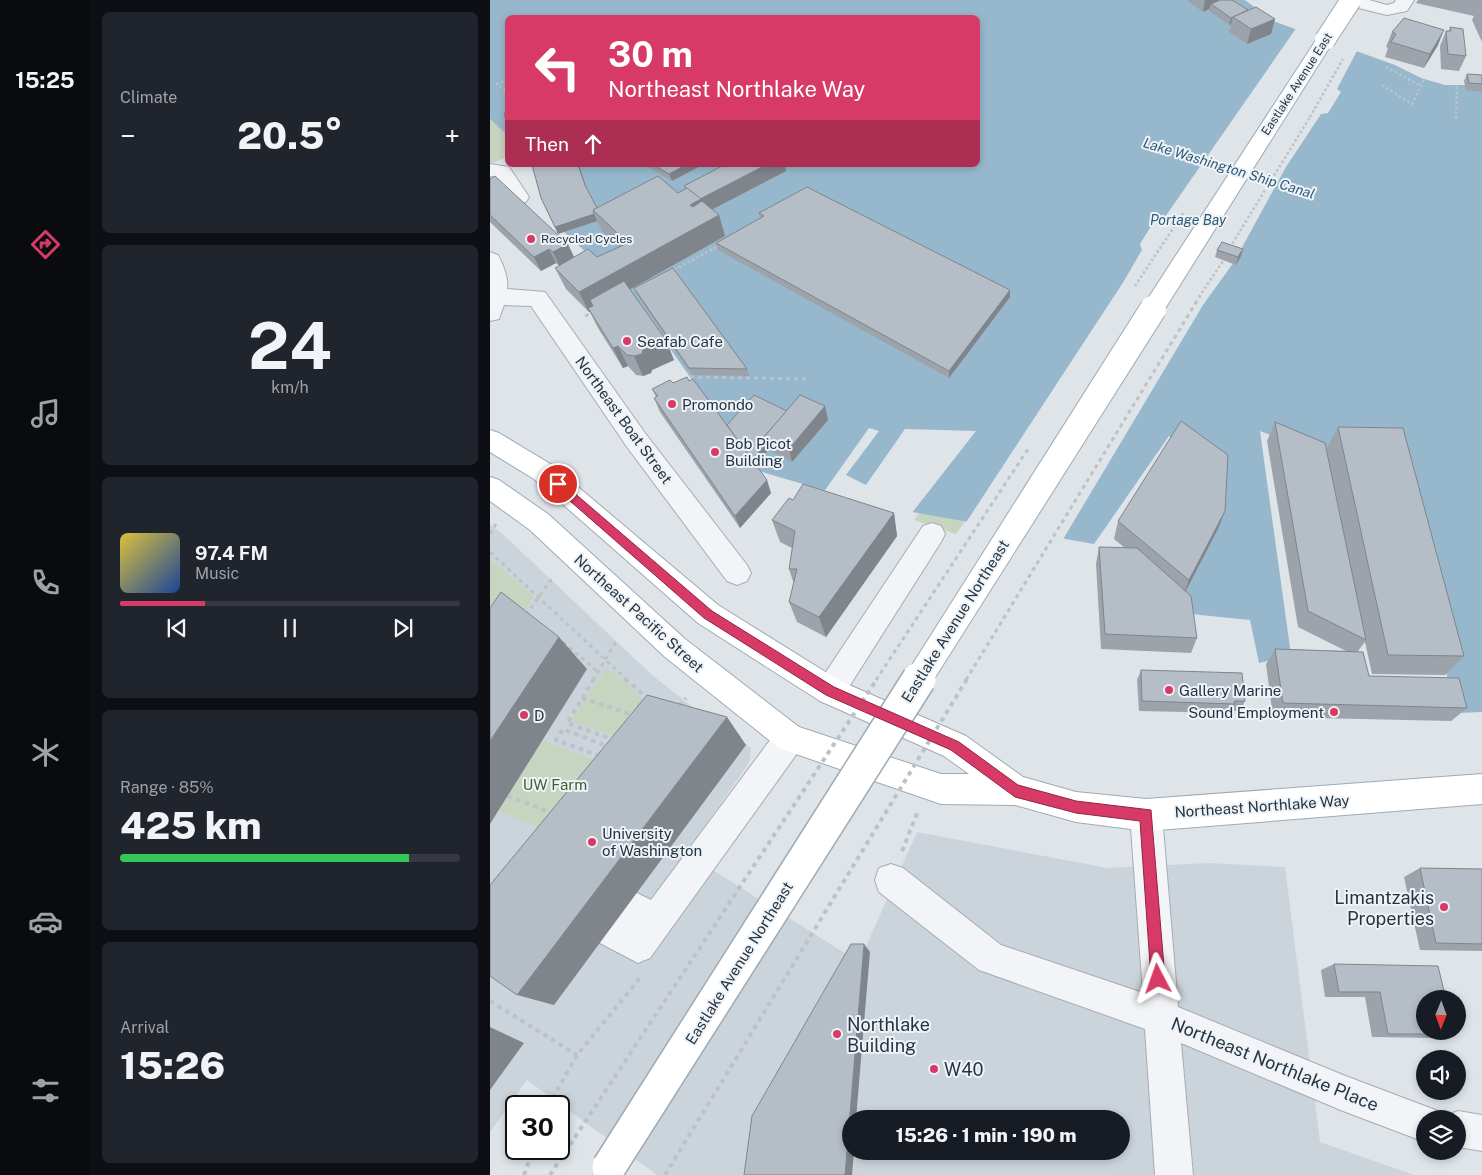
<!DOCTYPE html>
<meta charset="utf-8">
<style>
:root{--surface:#171b24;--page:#20242c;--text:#f1f3f6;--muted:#9ea1a6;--line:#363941;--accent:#d73a67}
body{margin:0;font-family:"Public Sans",sans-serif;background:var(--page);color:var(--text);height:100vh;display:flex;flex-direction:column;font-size:19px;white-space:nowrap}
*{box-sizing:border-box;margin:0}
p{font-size:16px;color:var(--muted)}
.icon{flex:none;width:28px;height:28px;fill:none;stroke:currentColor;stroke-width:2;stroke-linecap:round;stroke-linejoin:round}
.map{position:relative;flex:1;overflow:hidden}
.sheet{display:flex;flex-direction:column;gap:12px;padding:12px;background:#0d0f14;width:400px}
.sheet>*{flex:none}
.guide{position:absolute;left:15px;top:15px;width:475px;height:152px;border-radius:8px;box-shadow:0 2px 8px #0003;background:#d73a67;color:#fff;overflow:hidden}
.needle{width:32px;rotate:181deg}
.buttons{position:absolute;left:926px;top:990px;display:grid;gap:10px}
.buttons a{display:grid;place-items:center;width:50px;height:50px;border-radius:50%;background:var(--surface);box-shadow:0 2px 8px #0003;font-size:25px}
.speed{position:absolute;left:15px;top:1095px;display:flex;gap:10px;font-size:25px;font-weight:700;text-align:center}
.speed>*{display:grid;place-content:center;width:65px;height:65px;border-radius:50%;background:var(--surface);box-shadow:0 2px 8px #0003;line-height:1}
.speed .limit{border:2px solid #111;border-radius:8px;background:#fff;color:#111}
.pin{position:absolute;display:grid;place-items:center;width:42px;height:42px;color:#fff;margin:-21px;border:2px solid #fff;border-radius:50%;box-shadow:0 1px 5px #0007}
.me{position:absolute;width:55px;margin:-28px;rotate:356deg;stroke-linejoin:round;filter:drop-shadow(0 0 4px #0008)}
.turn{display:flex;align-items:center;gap:18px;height:105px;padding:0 20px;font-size:22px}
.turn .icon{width:65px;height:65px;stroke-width:2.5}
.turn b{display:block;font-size:35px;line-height:42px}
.then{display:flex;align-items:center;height:48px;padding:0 20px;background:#0003;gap:10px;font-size:19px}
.big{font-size:38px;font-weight:800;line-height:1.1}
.sheet .card{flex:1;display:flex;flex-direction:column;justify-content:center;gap:8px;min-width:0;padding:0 18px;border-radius:8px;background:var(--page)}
.sheet .dial{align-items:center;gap:0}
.dial b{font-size:65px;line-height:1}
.song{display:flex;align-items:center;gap:15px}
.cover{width:60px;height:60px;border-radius:8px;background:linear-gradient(135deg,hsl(50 70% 55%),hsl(220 70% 35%))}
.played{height:5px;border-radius:2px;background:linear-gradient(90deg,var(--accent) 25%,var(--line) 25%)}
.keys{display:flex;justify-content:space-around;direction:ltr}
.heat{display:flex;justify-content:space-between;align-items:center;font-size:28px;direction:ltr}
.charge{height:8px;border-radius:4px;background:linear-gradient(90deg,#34c759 85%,var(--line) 0)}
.trip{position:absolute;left:352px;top:1110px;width:288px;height:50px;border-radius:25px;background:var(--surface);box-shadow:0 2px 8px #0003;font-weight:800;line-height:50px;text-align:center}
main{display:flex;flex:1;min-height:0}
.tab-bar{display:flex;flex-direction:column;width:90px;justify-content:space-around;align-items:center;background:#090b0e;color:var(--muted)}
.tab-bar .icon{width:35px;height:35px}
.tab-bar .active{color:var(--accent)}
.tab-bar b{font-size:22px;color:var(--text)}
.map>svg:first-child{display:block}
</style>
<main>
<nav class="tab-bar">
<b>15:25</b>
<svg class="icon active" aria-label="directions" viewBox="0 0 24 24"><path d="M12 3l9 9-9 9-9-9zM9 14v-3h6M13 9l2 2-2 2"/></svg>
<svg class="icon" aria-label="music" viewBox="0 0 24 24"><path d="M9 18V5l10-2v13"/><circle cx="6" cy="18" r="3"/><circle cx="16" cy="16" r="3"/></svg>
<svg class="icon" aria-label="phone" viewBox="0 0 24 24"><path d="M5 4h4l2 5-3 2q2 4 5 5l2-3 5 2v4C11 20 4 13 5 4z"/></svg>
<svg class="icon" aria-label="climate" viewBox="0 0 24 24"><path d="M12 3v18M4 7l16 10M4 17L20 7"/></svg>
<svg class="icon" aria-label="car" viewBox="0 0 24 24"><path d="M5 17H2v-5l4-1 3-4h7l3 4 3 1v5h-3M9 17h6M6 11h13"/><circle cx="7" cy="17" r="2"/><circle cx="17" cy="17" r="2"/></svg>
<svg class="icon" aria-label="filters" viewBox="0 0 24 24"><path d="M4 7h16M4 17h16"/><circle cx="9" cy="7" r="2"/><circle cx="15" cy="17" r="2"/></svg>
</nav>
<section class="sheet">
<div class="card"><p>Climate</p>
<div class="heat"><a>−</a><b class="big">20.5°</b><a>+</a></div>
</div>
<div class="card dial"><b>24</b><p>km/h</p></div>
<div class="card">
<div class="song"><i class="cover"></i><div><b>97.4 FM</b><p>Music</p></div></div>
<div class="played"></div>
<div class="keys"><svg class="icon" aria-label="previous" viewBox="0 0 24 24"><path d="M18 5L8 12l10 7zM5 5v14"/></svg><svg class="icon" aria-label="pause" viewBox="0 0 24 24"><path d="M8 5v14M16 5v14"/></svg><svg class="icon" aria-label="next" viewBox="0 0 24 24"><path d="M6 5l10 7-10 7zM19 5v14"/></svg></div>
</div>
<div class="card"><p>Range · 85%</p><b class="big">425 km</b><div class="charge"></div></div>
<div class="card"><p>Arrival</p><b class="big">15:26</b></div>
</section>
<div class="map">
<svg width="992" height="1175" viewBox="0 0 992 1175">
<rect width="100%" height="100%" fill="#dfe4e9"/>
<path fill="#ccd4db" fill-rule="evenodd" d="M0,524L18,539L162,675L210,713L261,748L259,763L196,853L369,962L427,832L618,868L719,863L795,867L830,1142L924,1175H167L37,1080L0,1132ZM361,1119H631V1151H361Z"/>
<g fill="#c7d4bf">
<polygon points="0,119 18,135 17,157 0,164"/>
<polygon points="429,513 475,521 466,534 424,520"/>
<polygon points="0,559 44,597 0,658"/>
<polygon points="117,667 171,715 168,720 143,710 127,737 80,721"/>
<polygon points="52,740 122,767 68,835 8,811"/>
</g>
<polygon fill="#97b8cc" points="0,0 755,0 783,21 905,65 931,78 955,85 992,85 992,712 967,713 897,451 823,452 770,431 801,655 769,663 760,620 701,614 693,596 728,529 732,474 679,436 604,544 388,506 269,471 235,427 144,297 74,232 43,165 488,165 488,18 18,18 17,135 0,119"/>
<g fill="#dfe4e9">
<polygon points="807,27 868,49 847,89 851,92 838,113 831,114 796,167 744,262 713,305 572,541 475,524 634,281 652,250 650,244 666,218 675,217"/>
<polygon points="379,428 389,431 356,475 376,485 415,429 486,431 421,514 387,508 333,493"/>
</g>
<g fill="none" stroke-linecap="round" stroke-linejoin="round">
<g stroke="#a4acb3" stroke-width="2">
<g id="minor">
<polygon points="849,0 879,0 897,5 904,3 906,0 924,0 917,11 897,15 852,4"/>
<polygon points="0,164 19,167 39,197 36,202 29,204 22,202 5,177 0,176"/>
<path d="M0,252L8,255C13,264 19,279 17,289L55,292L155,433L257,565L261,573L257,581L247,585L237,581L137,447L41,306L14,305L9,319L0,321Z"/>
<polygon points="442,523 451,526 455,534 451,542 350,701 340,705 330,701 325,691 330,681 433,526"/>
<polygon points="300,724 311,728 315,738 311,748 160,958 148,963 108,942 103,930 108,918 120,913 125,915 121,904 125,892 137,888 161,900 289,728"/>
<polygon points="656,799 667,804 672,815 688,1007 853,1075 948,1111 951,1119 935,1119 935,1142 853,1111 691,1043 703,1175 665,1175 655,1029 489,970 389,892 385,880 389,868 401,864 413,868 511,945 653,993 640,815 645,804"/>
<polygon points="968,1111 992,1115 992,1151 968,1147 968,1119 954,1119 955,1116"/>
</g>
</g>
<g stroke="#9daab6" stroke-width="2">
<g id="major">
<polygon points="835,35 841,36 844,40 671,315 663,317 655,315 652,309 655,303 826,40 829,36"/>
<polygon points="0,430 9,433 62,465 228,605 350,681 476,736 533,777 586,792 656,799 992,774 992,804 656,831 586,822 525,805 451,804 300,752 289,748 175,657 40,530 0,501 0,477 9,480 58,514 195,639 309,727 451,774 479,774 454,756 330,701 208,623 44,479 0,452"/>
</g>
</g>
<g stroke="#bdc2c8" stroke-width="2.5" stroke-dasharray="2.5 2.5" stroke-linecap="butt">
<polyline points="896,67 931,86"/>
<polyline points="18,80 7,84 18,93"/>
<polyline points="892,85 922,104 934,79"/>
<polyline points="966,119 967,85"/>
<polyline points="750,231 820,117"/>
<polyline points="180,272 230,245"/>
</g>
<g stroke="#bdc2c8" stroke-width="3" stroke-dasharray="4 4" stroke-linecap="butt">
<polyline points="95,316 104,312"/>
<polyline points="200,377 319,379"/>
<polyline points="0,534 6,524"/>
<polyline points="0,552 137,680"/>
<polyline points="36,615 63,577"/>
<polyline points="73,642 108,672"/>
<polyline points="103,680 127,640"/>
</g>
<g stroke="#bdc2c8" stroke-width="4" stroke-dasharray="4.5 4.5" stroke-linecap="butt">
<polyline points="104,679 77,723 125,740"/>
<polyline points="135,679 159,699"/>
<polyline points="92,698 143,715 142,717"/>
<polyline points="189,706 196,698"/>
<polyline points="110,756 66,740 73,729 119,747"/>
<polyline points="18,796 62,813"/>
<polyline points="412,851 428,811"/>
<polyline points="0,1001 87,1055"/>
<polyline points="58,1106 87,1055 150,978"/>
<polyline points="34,1175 43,1149"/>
</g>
<use href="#minor" fill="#f2f4f7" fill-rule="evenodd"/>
<use href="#major" fill="#fff" fill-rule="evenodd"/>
<g stroke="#9daab6" stroke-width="22" stroke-linecap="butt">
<polyline id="major-bridge-far2" points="835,40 861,0"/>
</g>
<g stroke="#9daab6" stroke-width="28" stroke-linecap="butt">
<polyline id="major-bridge-far1" points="428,680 663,309"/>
</g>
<g stroke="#9daab6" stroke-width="36" stroke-linecap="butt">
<polyline id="major-bridge" points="119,1167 429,679"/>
</g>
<g stroke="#bdc2c8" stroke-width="2.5" stroke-dasharray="2.5 2.5" stroke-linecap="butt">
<polyline points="820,117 853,59"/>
<polyline points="740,248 750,231"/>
<polyline points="645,286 694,212"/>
<polyline points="709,297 735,258"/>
</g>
<g stroke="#bdc2c8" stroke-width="3" stroke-dasharray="4 4" stroke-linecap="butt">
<polyline points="386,680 540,446"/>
<polyline points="476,680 710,296"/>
</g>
<g stroke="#bdc2c8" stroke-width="4" stroke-dasharray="4.5 4.5" stroke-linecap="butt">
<polyline points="60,1175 387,679"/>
<polyline points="175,1175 477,679"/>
</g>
<use href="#major-bridge-far2" stroke="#fff" stroke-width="20"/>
<use href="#major-bridge-far1" stroke="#fff" stroke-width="26"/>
<use href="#major-bridge" stroke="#fff" stroke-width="33"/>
</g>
<g fill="#9ca3aa">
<polygon points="698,0 742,0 758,10 785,19 781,34 757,44 739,32 741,24 739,25 719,11 719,9 713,12 698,1"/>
<polygon points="928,0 992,0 992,42 982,20 984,16 926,3"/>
<polygon points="960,27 976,56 969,71 951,69 950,46 956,31 959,31"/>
<polygon points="902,32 948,45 934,68 895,57 898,48 896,47"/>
<polygon points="977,74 992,75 992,92 976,90 974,81"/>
<polygon points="42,165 89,165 97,189 107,208 188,193 195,189 194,186 234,165 295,165 296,171 222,210 229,215 235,236 140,289 184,360 162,370 161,373 153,376 146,375 138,366 133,368 108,328 100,312 99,312 76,289 65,268 69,266 66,263 51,271 0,222 0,179 84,257 107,257 129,247 112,231 107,221 68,234 51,198"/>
<polygon points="154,165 212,165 182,181"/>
<polygon points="269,213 520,290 520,297 459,378 228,250 226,243 270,218"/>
<polygon points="753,249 751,256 746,265 725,257 727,250"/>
<polygon points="144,288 257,369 260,376 202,375 147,295"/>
<polygon points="199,381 237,425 297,411 335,406 338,420 302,462 278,450 266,465 281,493 250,528 170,412 164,398 166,397 162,389 183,383"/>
<polygon points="785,422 836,450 848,427 974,656 955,675 882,674 875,642 868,651 879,676 977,708 961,721 783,717 776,664 785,649 856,651 808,627 777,441"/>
<polygon points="303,500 404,513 407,536 336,637 307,622 299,602 304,584 299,569 302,548 290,542 282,520"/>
<polygon points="628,521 728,529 696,591 707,638 701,653 611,649 606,564 609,547 635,548 624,539"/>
<polygon points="651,670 755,701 750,711 740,711 739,713 649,711 647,680"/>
<polygon points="930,868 992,869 992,951 930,950 914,877"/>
<polygon points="844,964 963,1034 945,1038 882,1037 875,997 835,997 831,970"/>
</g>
<g fill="#7f858b">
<polygon points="715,0 736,0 721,4 719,9 713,12"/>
<polygon points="758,10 743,17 741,24 739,25 741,18"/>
<polygon points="785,19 781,34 757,44 761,29"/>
<polygon points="954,30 948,45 934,68 940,54"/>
<polygon points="88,165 89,165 98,193 95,185"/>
<polygon points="196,165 212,165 182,181 179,174"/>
<polygon points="276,165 295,165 296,171 215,213 217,221 200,205 209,199"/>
<polygon points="104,214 107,221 68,234 65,227"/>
<polygon points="229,215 235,236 105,309 100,300 104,309 98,308 100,312 99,312 89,292"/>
<polygon points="78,244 85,259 70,267 63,252"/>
<polygon points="59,249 66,263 51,271 44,257"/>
<polygon points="753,249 751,256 746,265 748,257"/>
<polygon points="520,290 520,297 459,378 459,371"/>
<polygon points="176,340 184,360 162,370 161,373 153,376 144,356 153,350"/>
<polygon points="128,346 138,366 133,368 123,348"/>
<polygon points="335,406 338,420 302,462 299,449"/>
<polygon points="276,444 278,450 265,466 262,460"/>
<polygon points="277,480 281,493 250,528 245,516"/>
<polygon points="735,511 728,529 693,596 699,580"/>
<polygon points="404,513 407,536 336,637 329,617"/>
<polygon points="69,637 97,669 0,824 0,741"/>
<polygon points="237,717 256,745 64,1005 27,995"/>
<polygon points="374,944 380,952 366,1119 361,1119 361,1151 364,1151 362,1175 355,1175"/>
<polygon points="0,1027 34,1043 0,1090"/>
</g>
<g fill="#b5bec6" stroke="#7f858b">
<polygon points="730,0 742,0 758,10 741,18 721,4"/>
<polygon points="766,7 785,19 761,29 743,17"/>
<polygon points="914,18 954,30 940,54 901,42 906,34 902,32"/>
<polygon points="960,27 973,29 976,56 958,54 956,31 961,31"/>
<polygon points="977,74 992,75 992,84 979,83"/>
<polygon points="18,111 18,128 14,113"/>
<polygon points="42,165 88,165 95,185 107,208 103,210 104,214 65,227 51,198"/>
<polygon points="164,165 196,165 179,174"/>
<polygon points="234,165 276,165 210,199 194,186"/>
<polygon points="5,176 78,244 63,252 59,249 44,257 0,215 0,179"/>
<polygon points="168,176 188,193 197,188 211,199 200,205 203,207 212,201 229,215 89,292 65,268 98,249 107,257 138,243 103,210"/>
<polygon points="317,187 520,290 459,371 226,243 274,216 269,213"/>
<polygon points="732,242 753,249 748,257 727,250"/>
<polygon points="183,268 257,369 199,368 144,288"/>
<polygon points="134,281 176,340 153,350 152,354 144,356 137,355 128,346 123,348 98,308 103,306 100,300"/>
<polygon points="197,377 199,381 203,379 277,480 245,516 164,398 168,396 162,389 180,380 183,383"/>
<polygon points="264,395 297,411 274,437 276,444 262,460 237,425"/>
<polygon points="310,395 335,406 299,449 274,437"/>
<polygon points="691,421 738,455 735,511 699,580 628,521"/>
<polygon points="785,422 835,443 876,640 818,611"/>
<polygon points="848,427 913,428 974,656 898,655"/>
<polygon points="313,484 404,513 329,617 299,602 307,569 299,569 305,531 282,520 299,498 303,500"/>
<polygon points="609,547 647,548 701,596 707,638 615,634"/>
<polygon points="11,592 69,637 0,741 0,608"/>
<polygon points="785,649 873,652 879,676 969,678 977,708 793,703"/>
<polygon points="651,670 752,673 755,701 744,701 745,704 652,701"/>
<polygon points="157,695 237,717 27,995 0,976 0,885"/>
<polygon points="930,868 992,869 992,944 946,943"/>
<polygon points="361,944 374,944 355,1175 254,1175 262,1116"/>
<polygon points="844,964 948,966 956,999 935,999 935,1031 963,1031 963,1034 898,1034 890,992 849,992"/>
</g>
<polygon fill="#d73a67" stroke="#8c2643" points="68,479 222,611 344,687 469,742 528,785 586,801 661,810 675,979 673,984 668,986 663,984 661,979 650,821 586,813 525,797 461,750 336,695 214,618 64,487 63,484"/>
<g fill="#d73a67" stroke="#eef3f7" stroke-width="2">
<circle cx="41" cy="239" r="5"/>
<circle cx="137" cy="341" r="5"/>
<circle cx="182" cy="404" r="5"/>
<circle cx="225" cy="452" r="5"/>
<circle cx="679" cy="690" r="5"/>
<circle cx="844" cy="712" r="5"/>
<circle cx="34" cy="715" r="5"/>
<circle cx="102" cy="842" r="5"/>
<circle cx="954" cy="907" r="5"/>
<circle cx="347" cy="1034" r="5"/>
<circle cx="444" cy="1069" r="5"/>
</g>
<g text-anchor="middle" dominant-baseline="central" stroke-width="4" stroke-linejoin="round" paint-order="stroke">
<g font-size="12" fill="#263441" stroke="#eef3f7">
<text transform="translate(807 84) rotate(-57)">Eastlake Avenue East</text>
</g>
<g font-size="12" fill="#263441" stroke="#eef3f7" text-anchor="start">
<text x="51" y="239">Recycled Cycles</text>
</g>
<g font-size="14" font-style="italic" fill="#2e5978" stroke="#eef3f7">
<text transform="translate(739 168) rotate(17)">Lake Washington Ship Canal</text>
<text x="698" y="220">Portage Bay</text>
</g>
<g font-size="15" fill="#263441" stroke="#eef3f7" text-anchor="start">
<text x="147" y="341">Seafab Cafe</text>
<text x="192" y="404">Promondo</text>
<text x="235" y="443">Bob Picot<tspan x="235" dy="17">Building</tspan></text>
<text x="689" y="690">Gallery Marine</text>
<text x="834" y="712" text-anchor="end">Sound Employment</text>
<text x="44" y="715">D</text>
<text x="112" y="833">University<tspan x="112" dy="17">of Washington</tspan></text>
</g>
<g font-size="15" fill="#263441" stroke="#eef3f7">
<text transform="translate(134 420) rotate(54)">Northeast Boat Street</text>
<text transform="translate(149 613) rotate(42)">Northeast Pacific Street</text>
<text transform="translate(465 621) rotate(-58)">Eastlake Avenue Northeast</text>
<text transform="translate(772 806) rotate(-4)">Northeast Northlake Way</text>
<text transform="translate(249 963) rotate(-58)">Eastlake Avenue Northeast</text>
</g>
<g font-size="15" fill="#415e33" stroke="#eef3f7">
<text x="65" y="784">UW Farm</text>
</g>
<g font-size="18" fill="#263441" stroke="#eef3f7" text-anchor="start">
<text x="944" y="897" text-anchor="end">Limantzakis<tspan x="944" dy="21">Properties</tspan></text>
<text x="357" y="1024">Northlake<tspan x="357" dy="21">Building</tspan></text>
<text x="454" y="1069">W40</text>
</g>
<g font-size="18" fill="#263441" stroke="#eef3f7">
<text transform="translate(785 1064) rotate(22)">Northeast Northlake Place</text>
</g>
</g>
</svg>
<div class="buttons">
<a><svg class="needle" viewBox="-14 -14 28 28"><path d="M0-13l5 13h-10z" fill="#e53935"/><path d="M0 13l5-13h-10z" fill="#9ea1a6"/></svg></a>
<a><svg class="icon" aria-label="sound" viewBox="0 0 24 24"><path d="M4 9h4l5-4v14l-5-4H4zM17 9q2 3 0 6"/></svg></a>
<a><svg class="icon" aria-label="layers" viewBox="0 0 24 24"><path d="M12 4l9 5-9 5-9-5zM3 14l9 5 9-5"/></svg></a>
</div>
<div class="speed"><div class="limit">30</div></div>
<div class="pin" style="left:68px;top:484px;background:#d93025"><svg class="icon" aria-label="arrive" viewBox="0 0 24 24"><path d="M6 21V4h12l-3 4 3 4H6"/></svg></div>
<svg class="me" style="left:668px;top:979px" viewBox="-20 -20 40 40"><path d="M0-17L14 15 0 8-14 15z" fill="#d73a67" stroke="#fff" stroke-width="4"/></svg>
<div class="trip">15:26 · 1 min · 190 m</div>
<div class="guide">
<div class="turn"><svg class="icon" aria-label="left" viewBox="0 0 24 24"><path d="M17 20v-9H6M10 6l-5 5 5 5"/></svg><div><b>30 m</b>Northeast Northlake Way</div></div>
<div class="then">Then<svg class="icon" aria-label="ahead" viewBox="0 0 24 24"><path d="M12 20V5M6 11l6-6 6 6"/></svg></div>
</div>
</div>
</main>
